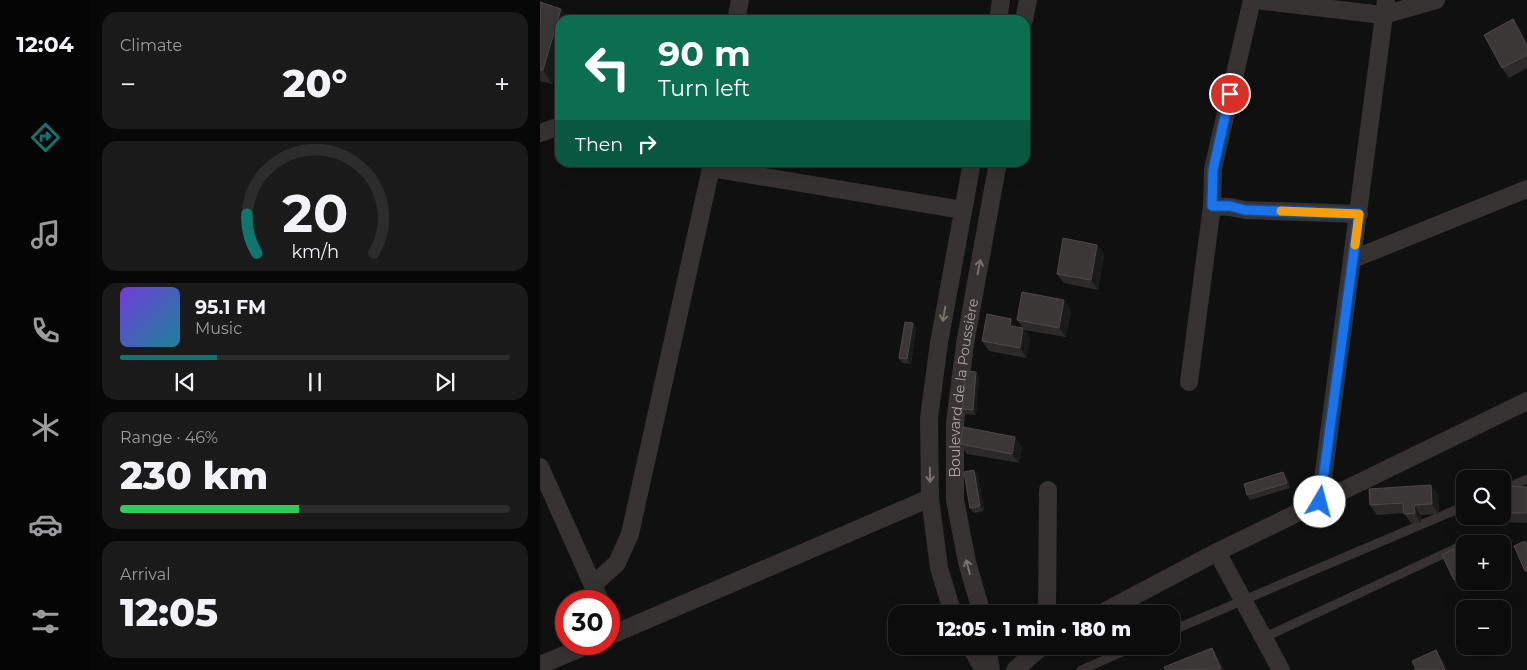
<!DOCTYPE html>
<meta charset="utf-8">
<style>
:root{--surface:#0d0c0c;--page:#1b1a1a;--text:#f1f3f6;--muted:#9a9b9d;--line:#2d2c2d;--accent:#0f766e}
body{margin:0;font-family:Montserrat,sans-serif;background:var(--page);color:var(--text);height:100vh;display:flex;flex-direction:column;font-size:19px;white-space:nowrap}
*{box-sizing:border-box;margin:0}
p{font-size:16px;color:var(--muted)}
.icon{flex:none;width:28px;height:28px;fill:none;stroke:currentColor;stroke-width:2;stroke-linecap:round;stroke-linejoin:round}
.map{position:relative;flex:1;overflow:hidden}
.drawer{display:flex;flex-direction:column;gap:12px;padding:12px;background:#070707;width:450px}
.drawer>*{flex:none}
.top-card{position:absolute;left:15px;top:15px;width:475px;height:152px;border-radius:15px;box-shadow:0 5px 20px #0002,0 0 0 1px var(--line);background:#0b6e4f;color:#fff;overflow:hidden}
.controls{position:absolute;left:916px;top:470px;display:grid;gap:10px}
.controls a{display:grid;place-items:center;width:55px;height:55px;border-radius:10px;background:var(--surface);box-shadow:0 5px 20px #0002,0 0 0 1px var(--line);font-size:25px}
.speed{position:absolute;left:15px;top:590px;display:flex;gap:10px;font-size:25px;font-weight:700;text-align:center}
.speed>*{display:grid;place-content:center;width:65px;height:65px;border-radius:50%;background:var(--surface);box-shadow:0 5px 20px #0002,0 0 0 1px var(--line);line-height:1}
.speed .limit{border:8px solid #d22;background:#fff;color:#111}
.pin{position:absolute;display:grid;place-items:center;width:42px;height:42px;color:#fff;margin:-21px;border:2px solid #fff;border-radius:50%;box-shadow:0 1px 5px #0007}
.me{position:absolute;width:55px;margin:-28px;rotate:8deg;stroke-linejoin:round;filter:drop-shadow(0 0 4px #0008)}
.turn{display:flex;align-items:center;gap:18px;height:105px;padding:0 20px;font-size:22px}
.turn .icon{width:65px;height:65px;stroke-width:2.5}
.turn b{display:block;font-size:35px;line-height:42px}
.then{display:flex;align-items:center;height:48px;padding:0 20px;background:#0003;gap:10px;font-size:19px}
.big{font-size:38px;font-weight:800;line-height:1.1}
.drawer .tile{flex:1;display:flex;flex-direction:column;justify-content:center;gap:8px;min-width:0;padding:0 18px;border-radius:15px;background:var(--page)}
.drawer .dial{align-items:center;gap:0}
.dial svg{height:130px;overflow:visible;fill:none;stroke:var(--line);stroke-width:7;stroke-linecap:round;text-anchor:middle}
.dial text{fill:var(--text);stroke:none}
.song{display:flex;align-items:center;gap:15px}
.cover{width:60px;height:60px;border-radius:8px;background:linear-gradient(135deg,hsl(260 70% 55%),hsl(190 70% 35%))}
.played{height:5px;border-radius:2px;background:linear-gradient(90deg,var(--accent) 25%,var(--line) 25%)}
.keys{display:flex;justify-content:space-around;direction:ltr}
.heat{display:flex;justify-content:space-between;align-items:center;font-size:28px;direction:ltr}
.charge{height:8px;border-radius:4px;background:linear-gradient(90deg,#34c759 46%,var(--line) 0)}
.trip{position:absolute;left:348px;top:605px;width:292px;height:50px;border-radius:15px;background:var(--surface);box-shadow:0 5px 20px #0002,0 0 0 1px var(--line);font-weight:800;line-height:50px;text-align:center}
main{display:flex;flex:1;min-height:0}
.menu{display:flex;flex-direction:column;width:90px;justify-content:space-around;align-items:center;background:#050505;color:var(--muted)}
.menu .icon{width:35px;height:35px}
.menu .selected{color:var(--accent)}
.menu b{font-size:22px;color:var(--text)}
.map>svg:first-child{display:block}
</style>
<main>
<nav class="menu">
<b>12:04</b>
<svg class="icon selected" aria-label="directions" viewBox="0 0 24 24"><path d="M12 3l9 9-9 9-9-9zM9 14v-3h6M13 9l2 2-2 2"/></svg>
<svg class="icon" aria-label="music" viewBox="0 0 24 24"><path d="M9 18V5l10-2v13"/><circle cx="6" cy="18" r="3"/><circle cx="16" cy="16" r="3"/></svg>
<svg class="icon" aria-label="phone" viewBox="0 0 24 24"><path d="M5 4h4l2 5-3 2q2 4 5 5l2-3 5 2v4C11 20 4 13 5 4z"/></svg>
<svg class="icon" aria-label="climate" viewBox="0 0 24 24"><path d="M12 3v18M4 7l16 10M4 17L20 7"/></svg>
<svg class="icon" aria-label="car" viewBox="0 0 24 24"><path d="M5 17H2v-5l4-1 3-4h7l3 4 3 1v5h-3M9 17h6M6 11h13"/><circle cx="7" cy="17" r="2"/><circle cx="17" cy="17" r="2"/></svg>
<svg class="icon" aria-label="filters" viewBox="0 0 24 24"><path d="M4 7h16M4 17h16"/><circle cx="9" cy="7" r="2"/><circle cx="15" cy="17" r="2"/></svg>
</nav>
<section class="drawer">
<div class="tile"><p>Climate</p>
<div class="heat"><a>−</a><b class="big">20°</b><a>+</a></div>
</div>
<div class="tile dial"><svg viewBox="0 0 100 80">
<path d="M14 69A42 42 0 1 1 86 69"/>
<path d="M14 69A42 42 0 0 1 8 45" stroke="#0f766e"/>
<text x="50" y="56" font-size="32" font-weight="700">20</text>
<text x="50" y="72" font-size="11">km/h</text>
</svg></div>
<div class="tile">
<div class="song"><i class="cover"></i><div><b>95.1 FM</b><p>Music</p></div></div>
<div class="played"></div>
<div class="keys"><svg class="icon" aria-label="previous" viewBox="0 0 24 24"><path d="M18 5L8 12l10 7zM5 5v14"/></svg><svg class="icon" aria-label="pause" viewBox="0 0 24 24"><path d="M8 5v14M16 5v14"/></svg><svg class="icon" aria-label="next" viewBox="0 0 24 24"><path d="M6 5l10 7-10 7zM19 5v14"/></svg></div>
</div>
<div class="tile"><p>Range · 46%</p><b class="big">230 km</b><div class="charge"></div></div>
<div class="tile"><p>Arrival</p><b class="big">12:05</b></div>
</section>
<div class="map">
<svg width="987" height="670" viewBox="0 0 987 670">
<rect width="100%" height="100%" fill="#111010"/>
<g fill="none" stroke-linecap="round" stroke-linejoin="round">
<g stroke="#353231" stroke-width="9">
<polyline points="962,490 987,479"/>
<polyline points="925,544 935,539"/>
<polyline points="631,631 925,506"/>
<polyline points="723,638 925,544"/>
<polyline points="541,670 596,646"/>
</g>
<g stroke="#353231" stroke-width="18">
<polyline points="712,0 673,169 672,206 690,207 705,210 819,214"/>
<polyline points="716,0 843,15 896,0"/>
<polyline points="196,20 200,0"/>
<polyline points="458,20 461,0"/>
<polyline points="484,20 488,0"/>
<polyline points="0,133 20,126"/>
<polyline points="813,259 987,189"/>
<polyline points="649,382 672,206"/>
<polyline points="0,467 60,601"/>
<polyline points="780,502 846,0"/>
<polyline points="677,552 741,670"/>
<polyline points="53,585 77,563 90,534 171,168 423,210"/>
<polyline points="413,614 399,568 390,498 389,418 399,343 432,162"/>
<path id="s1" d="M442,614L427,562L415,500V423L425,344L458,162"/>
<polyline points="507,614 508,490"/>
<polyline points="560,614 677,552 987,401"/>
<polyline points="69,636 390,498"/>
<polyline points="430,646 444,670"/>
<polyline points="447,646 451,670"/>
<polyline points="0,665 51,644"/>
<polyline points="475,670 502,646"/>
</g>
</g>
<g fill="#2c2a29">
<polygon points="0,2 21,9 29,20 20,20 20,59 12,84 0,81"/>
<polygon points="973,19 980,29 987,43 987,68 969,78 962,68"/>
<polygon points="557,245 564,254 558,290 524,283 517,274"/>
<polygon points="531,309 526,337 484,330 490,338 486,358 449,351 442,341 477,327 483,328 477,320"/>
<polygon points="373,323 376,328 371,364 362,363 359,358"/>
<polygon points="436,372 439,377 436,415 425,414 422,409"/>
<polygon points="420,444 482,447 479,463 427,454"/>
<polygon points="438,475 444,511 434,513 430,508"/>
<polygon points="747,477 750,488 710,500 707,495"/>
<polygon points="962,486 987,487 987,523 963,522 959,516 962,516"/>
<polygon points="898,494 899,514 881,515 881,523 871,523 864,513 837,515 830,505"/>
<polygon points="913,549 925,571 925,581 918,585 914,580"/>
</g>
<g fill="#1b1a1a">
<polygon points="21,9 29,20 20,20 20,59 12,84 3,70"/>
<polygon points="973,19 980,29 987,43 987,46"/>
<polygon points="557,245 564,254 558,290 551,280"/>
<polygon points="524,300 531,309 526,337 519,328"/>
<polygon points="471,319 478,329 470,326"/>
<polygon points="373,323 376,328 371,364 367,359"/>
<polygon points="483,328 490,338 486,358 480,348"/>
<polygon points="436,372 439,377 436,415 433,410"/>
<polygon points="475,437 482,447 479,463 472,454"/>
<polygon points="434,470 438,475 444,511 440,506"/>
<polygon points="743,472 747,477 750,488 747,483"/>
<polygon points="891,485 898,494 899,514 892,504"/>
<polygon points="874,505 881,515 881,523 875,513"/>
<polygon points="672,648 679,658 684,670 681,670"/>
<polygon points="896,650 903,660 908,670 905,670"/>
</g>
<g fill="#3a3736" stroke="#4d4847">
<polygon points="0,2 21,9 3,70 0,70"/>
<polygon points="973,19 987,46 987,55 962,68 944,35"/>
<polygon points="523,238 557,245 551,280 517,274"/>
<polygon points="482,292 524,300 519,328 477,320"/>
<polygon points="447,314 471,319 470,326 483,328 480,348 442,341"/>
<polygon points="365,322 373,323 367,359 359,358"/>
<polygon points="425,371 436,372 433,410 422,409"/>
<polygon points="423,427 475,437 472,454 420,444"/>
<polygon points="434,470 440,506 430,508 424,472"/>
<polygon points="743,472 747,483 707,495 704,484"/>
<polygon points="891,485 892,504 874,505 875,513 864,514 863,503 830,505 829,489"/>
<polygon points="962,486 987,487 987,513 962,513"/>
<polygon points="985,541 987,545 987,571 985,571 974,546"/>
<polygon points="913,549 925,573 925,574 914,580 902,555"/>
<polygon points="672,648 681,669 625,670 624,667"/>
<polygon points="896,650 905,670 874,670 876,669 872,661"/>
</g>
<defs><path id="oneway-shaft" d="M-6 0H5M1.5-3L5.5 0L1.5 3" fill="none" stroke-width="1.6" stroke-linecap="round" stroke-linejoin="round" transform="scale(1.25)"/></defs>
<g stroke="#797070">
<use href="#oneway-shaft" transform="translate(439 267) rotate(-79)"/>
<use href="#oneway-shaft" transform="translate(404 314) rotate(100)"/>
<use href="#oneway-shaft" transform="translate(390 475) rotate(89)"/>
<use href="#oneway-shaft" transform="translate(428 567) rotate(-105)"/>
</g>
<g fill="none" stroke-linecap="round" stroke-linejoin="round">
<g stroke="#114b97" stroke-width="12">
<polyline id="route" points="690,94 673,170 672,206 690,206 705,210 819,214 780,502"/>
</g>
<use href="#route" stroke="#1a73e8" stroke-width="9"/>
<polyline stroke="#f59e0b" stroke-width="9" points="741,211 819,214 815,245"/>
</g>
<g text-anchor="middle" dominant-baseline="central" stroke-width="5" stroke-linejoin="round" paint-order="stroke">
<g font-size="14" fill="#b0a3a3" stroke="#0c0b0b">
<text stroke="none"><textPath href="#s1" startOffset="230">Boulevard de la Poussière</textPath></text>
</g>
</g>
</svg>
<div class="controls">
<a><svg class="icon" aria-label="search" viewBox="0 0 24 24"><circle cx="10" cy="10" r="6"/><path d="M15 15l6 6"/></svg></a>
<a>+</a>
<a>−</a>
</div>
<div class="speed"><div class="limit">30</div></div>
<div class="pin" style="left:690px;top:94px;background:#d93025"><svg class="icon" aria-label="arrive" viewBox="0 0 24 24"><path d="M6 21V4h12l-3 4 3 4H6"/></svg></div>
<svg class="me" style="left:780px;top:502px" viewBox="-20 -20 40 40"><circle r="19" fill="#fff"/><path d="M0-13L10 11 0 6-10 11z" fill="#1a73e8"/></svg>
<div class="trip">12:05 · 1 min · 180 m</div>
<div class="top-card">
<div class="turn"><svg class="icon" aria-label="left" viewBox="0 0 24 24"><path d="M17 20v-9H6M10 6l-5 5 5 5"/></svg><div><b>90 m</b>Turn left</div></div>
<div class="then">Then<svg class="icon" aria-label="right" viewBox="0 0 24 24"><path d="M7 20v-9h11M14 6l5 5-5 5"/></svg></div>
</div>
</div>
</main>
